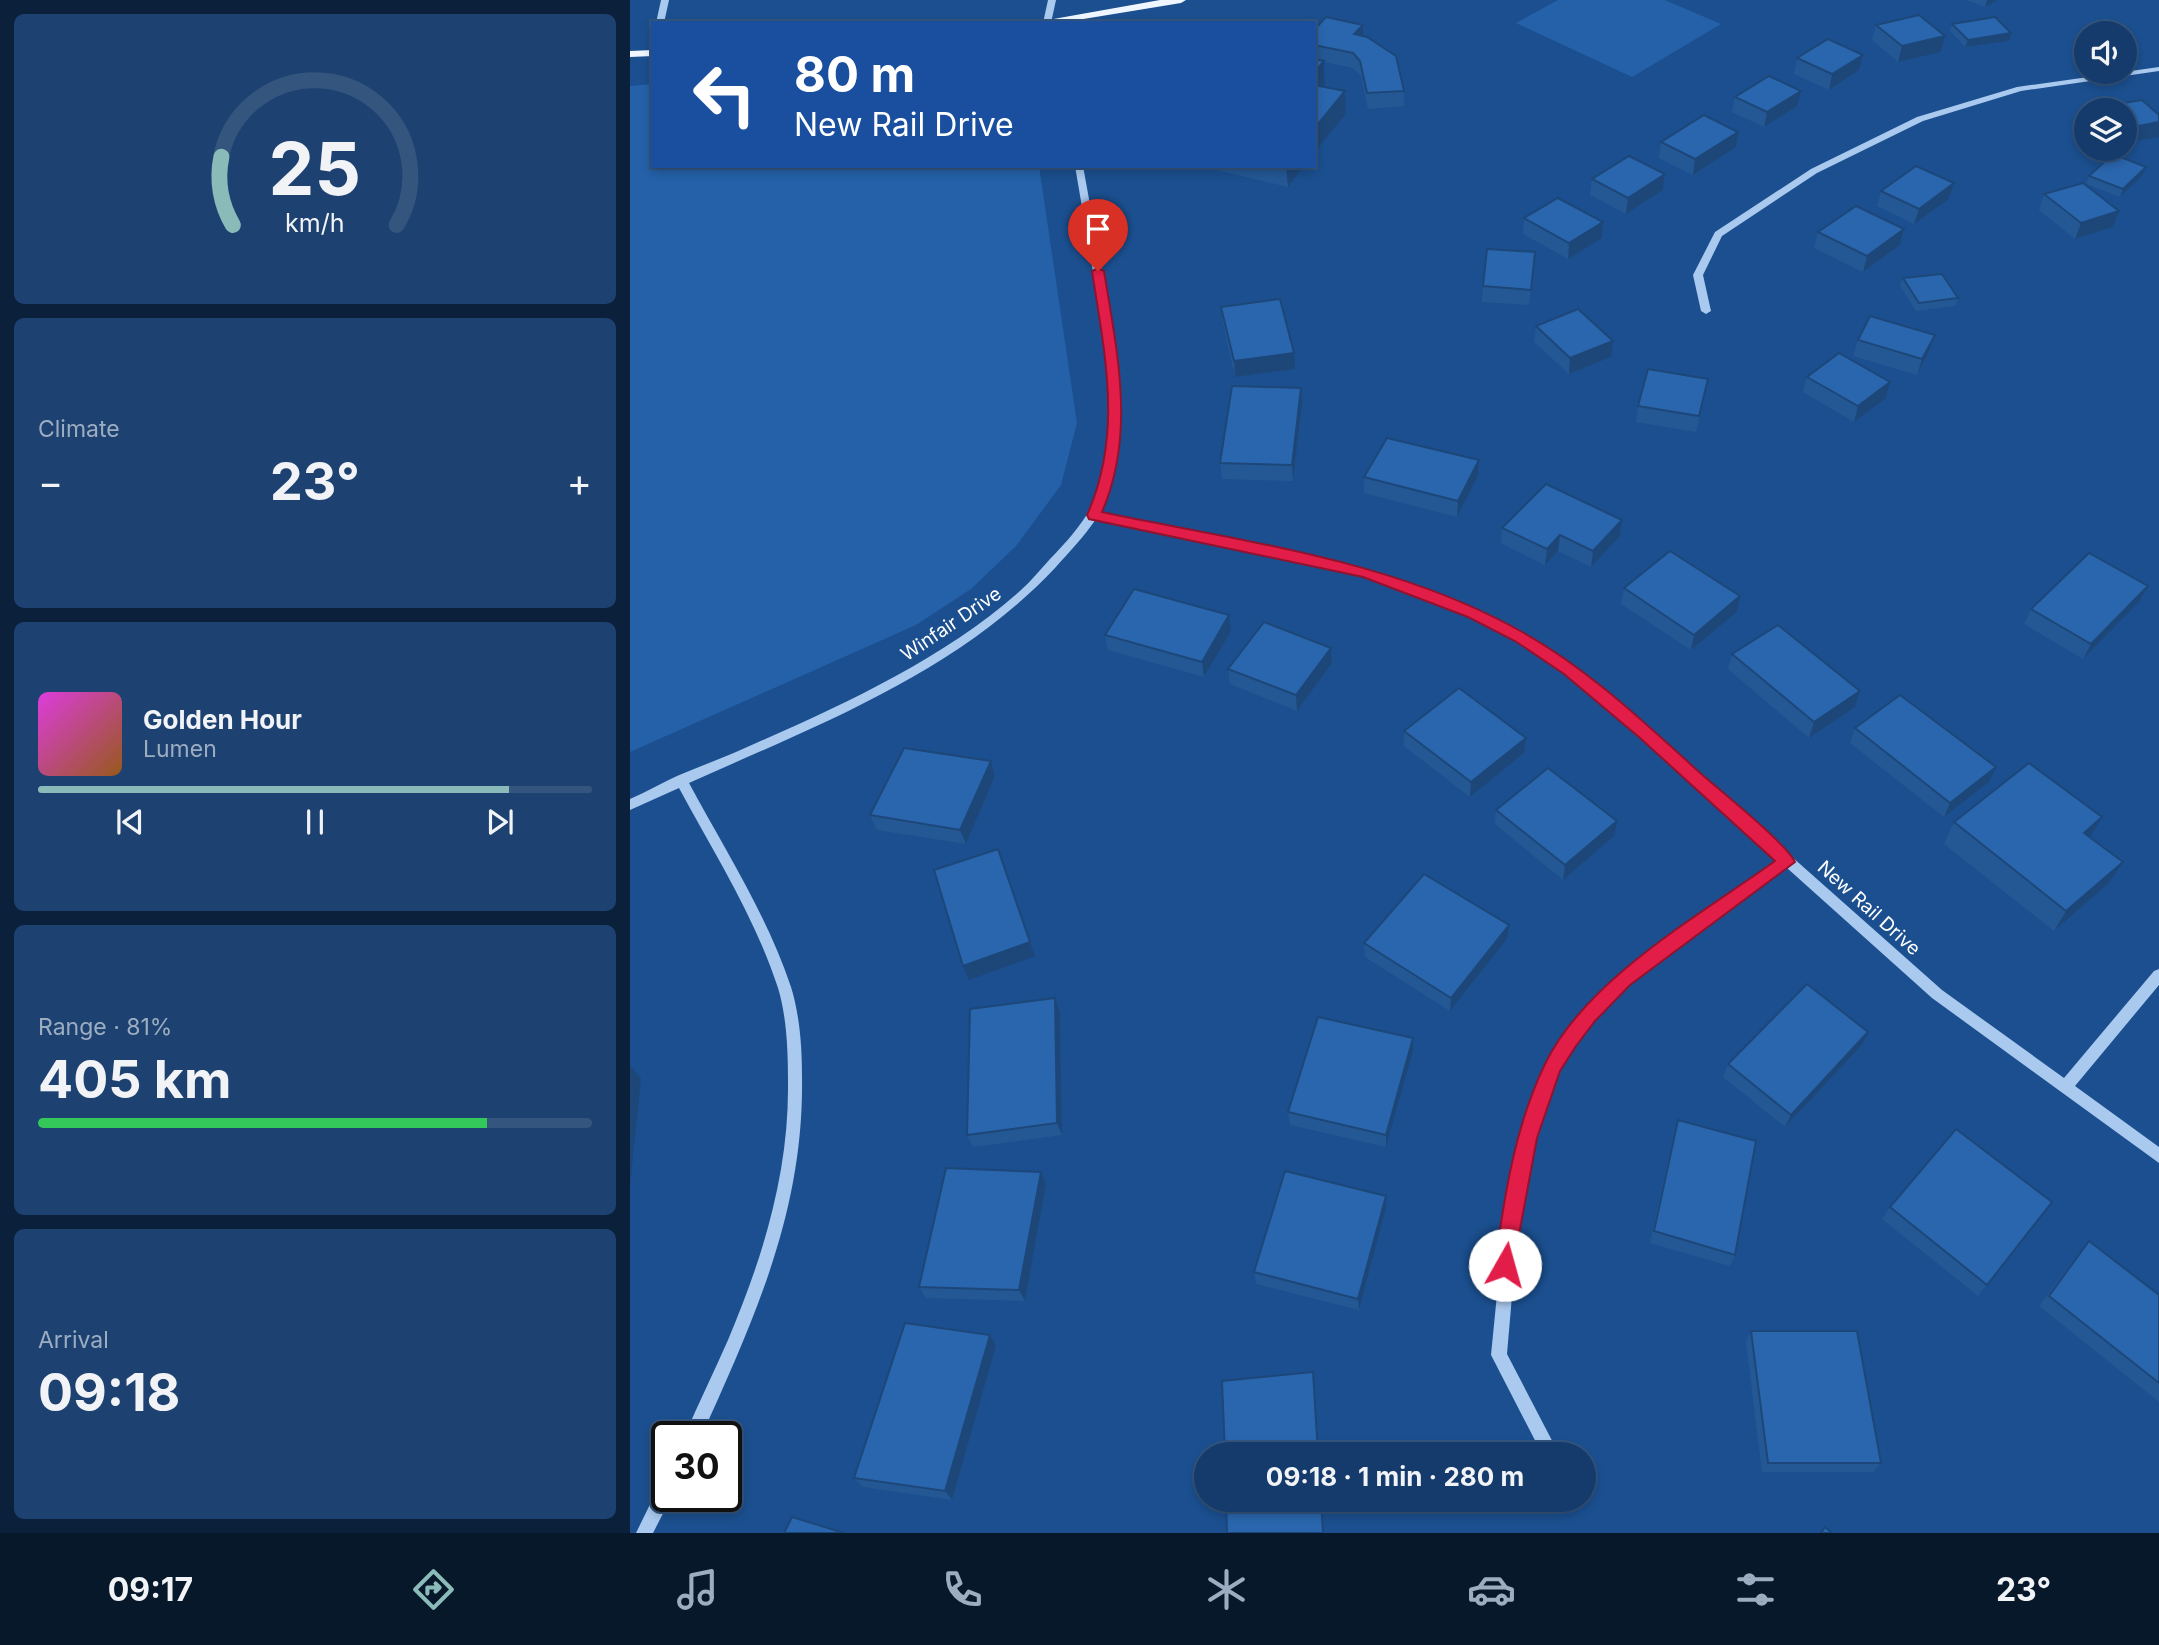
<!DOCTYPE html>
<meta charset="utf-8">
<style>
:root{--surface:#143b6b;--page:#1d4271;--text:#f1f3f6;--muted:#9dadc1;--line:#33557e;--accent:#8bbbb9}
body{margin:0;font-family:Inter,sans-serif;background:var(--page);color:var(--text);height:100vh;display:flex;flex-direction:column;font-size:26px;white-space:nowrap}
*{box-sizing:border-box;margin:0}
p{font-size:23px;color:var(--muted)}
.icon{flex:none;width:38px;height:38px;fill:none;stroke:currentColor;stroke-width:2;stroke-linecap:round;stroke-linejoin:round}
.map{position:relative;flex:1;overflow:hidden}
.panel{display:flex;flex-direction:column;gap:14px;padding:14px;background:#0b203b;width:630px}
.panel>*{flex:none}
.banner{position:absolute;left:21px;top:21px;width:665px;height:147px;border-radius:0px;box-shadow:0 4px 10px #0003,0 0 0 2px var(--line);background:#1a4fa0;color:#fff;overflow:hidden}
.fabs{position:absolute;left:1444px;top:21px;display:grid;gap:14px}
.fabs a{display:grid;place-items:center;width:63px;height:63px;border-radius:50%;background:var(--surface);box-shadow:0 4px 10px #0003,0 0 0 2px var(--line);font-size:35px}
.speed{position:absolute;left:21px;top:1421px;display:flex;gap:14px;font-size:35px;font-weight:700;text-align:center}
.speed>*{display:grid;place-content:center;width:91px;height:91px;border-radius:50%;background:var(--surface);box-shadow:0 4px 10px #0003,0 0 0 2px var(--line);line-height:1}
.speed .limit{border:4px solid #111;border-radius:10px;background:#fff;color:#111}
.pin{position:absolute;display:grid;place-items:center;width:60px;height:60px;color:#fff;margin:-72px -30px;border-radius:50% 50% 50% 0;rotate:-45deg;box-shadow:0 0 7px #0007}
.pin .icon{rotate:45deg}
.me{position:absolute;width:77px;margin:-38px;rotate:7deg;stroke-linejoin:round;filter:drop-shadow(0 0 5px #0008)}
.turn{display:flex;align-items:center;gap:24px;height:147px;padding:0 28px;font-size:32px}
.turn .icon{width:91px;height:91px;stroke-width:2.5}
.turn b{display:block;font-size:49px;line-height:60px}
.big{font-size:52px;font-weight:700;line-height:1.1}
.panel .tile{flex:1;display:flex;flex-direction:column;justify-content:center;gap:10px;min-width:0;padding:0 24px;border-radius:10px;background:var(--page)}
.panel .dial{align-items:center;gap:0}
.dial svg{height:182px;overflow:visible;fill:none;stroke:var(--line);stroke-width:7;stroke-linecap:round;text-anchor:middle}
.dial text{fill:var(--text);stroke:none}
.song{display:flex;align-items:center;gap:21px}
.cover{width:84px;height:84px;border-radius:10px;background:linear-gradient(135deg,hsl(300 70% 55%),hsl(30 70% 35%))}
.played{height:7px;border-radius:4px;background:linear-gradient(90deg,var(--accent) 85%,var(--line) 85%)}
.keys{display:flex;justify-content:space-around;direction:ltr}
.heat{display:flex;justify-content:space-between;align-items:center;font-size:38px;direction:ltr}
.charge{height:10px;border-radius:5px;background:linear-gradient(90deg,#34c759 81%,var(--line) 0)}
.trip{position:absolute;left:564px;top:1442px;width:402px;height:70px;border-radius:35px;background:var(--surface);box-shadow:0 4px 10px #0003,0 0 0 2px var(--line);font-weight:700;line-height:70px;text-align:center}
.menu{display:flex;height:112px;justify-content:space-around;align-items:center;background:#08182b;color:var(--muted)}
.menu .icon{width:49px;height:49px}
.menu .current{color:var(--accent)}
.menu b{font-size:32px;color:var(--text)}
main{display:flex;flex:1;min-height:0}
.map>svg:first-child{display:block}
</style>
<main>
<section class="panel">
<div class="tile dial"><svg viewBox="0 0 100 80">
<path d="M14 69A42 42 0 1 1 86 69"/>
<path d="M14 69A42 42 0 0 1 9 39" stroke="#8bbbb9"/>
<text x="50" y="56" font-size="32" font-weight="700">25</text>
<text x="50" y="72" font-size="11">km/h</text>
</svg></div>
<div class="tile"><p>Climate</p>
<div class="heat"><a>−</a><b class="big">23°</b><a>+</a></div>
</div>
<div class="tile">
<div class="song"><i class="cover"></i><div><b>Golden Hour</b><p>Lumen</p></div></div>
<div class="played"></div>
<div class="keys"><svg class="icon" aria-label="previous" viewBox="0 0 24 24"><path d="M18 5L8 12l10 7zM5 5v14"/></svg><svg class="icon" aria-label="pause" viewBox="0 0 24 24"><path d="M8 5v14M16 5v14"/></svg><svg class="icon" aria-label="next" viewBox="0 0 24 24"><path d="M6 5l10 7-10 7zM19 5v14"/></svg></div>
</div>
<div class="tile"><p>Range · 81%</p><b class="big">405 km</b><div class="charge"></div></div>
<div class="tile"><p>Arrival</p><b class="big">09:18</b></div>
</section>
<div class="map">
<svg width="1529" height="1533" viewBox="0 0 1529 1533">
<rect width="100%" height="100%" fill="#1b4f8f"/>
<g fill="#2461a8">
<polygon points="928,0 1035,0 1091,24 1002,77 886,23"/>
<polygon points="23,84 23,166 409,166 447,423 431,485 386,546 341,589 286,625 0,752 0,86"/>
</g>
<g fill="none" stroke-linecap="round" stroke-linejoin="round">
<g fill="#a9c9ee" fill-rule="evenodd">
<polygon points="31,0 39,0 34,23 26,23"/>
<polygon points="418,0 426,0 421,23 413,23"/>
<polygon points="1529,67 1529,71 1391,91 1293,121 1187,173 1092,236 1073,275 1081,311 1076,314 1071,311 1063,275 1085,232 1181,169 1287,117 1387,87"/>
<path d="M445,166H453C461,210 469,254 477,298C488,368 505,446 470,513L736,569L847,610L894,634L943,667L1019,730L1312,990L1434,1078L1524,971L1529,969V985L1445,1086L1529,1147V1163L1302,998L1157,868L999,983L963,1020L928,1070L904,1138L890,1203L877,1354L929,1454H912L861,1355L876,1203L890,1138L915,1067L953,1012L989,975L1149,860L1011,736L935,673L886,640L839,616L734,577L466,519C454,537 439,552 425,568C326,673 188,725 59,783C95,850 137,915 161,987C170,1016 172,1048 172,1077C174,1211 125,1317 71,1437H54C68,1404 84,1372 98,1340C133,1257 159,1173 158,1083C158,1052 157,1018 148,988C125,917 84,853 49,788L0,810V799C16,792 32,783 47,776C66,768 87,760 106,752C205,708 309,663 391,590C401,581 410,570 420,559C445,533 467,508 475,471C487,416 477,361 469,307C461,260 453,213 445,166Z"/>
<polygon points="37,1480 37,1496 42,1496 23,1533 6,1533 31,1482"/>
</g>
<g fill="#f0f6ff" fill-rule="evenodd">
<polygon points="530,0 556,0 551,3 429,23 401,23"/>
<polygon points="23,50 23,56 0,57 0,51"/>
</g>
</g>
<g fill="#245895">
<polygon points="1337,0 1367,0 1355,7"/>
<polygon points="1322,24 1379,41 1335,47 1320,31"/>
<polygon points="1246,25 1315,36 1311,52 1268,62 1242,40"/>
<polygon points="684,30 733,36 774,91 774,106 738,109 731,76 723,68 694,62 695,84 692,86 716,114 684,153"/>
<polygon points="1167,58 1229,70 1199,90 1164,74"/>
<polygon points="1105,97 1167,106 1134,127 1102,112"/>
<polygon points="1108,132 1106,147 1063,175 1029,158 1031,142"/>
<polygon points="578,166 674,166 658,187 578,168"/>
<polygon points="1516,167 1513,175 1490,197 1456,184 1459,176"/>
<polygon points="1035,174 1033,190 996,214 960,195 962,179"/>
<polygon points="1324,183 1319,199 1284,224 1247,206 1251,191"/>
<polygon points="1414,194 1489,211 1483,227 1445,239 1409,210"/>
<polygon points="894,218 973,222 972,238 938,259 893,234"/>
<polygon points="1274,229 1270,245 1233,272 1184,248 1188,232"/>
<polygon points="905,252 899,305 852,302 853,286"/>
<polygon points="1273,278 1328,298 1325,306 1286,311 1270,286"/>
<polygon points="591,307 665,369 605,377 593,323"/>
<polygon points="906,326 981,357 939,374 904,342"/>
<polygon points="1305,335 1299,351 1287,375 1223,356 1228,340"/>
<polygon points="1177,377 1260,382 1256,398 1224,422 1173,392"/>
<polygon points="1075,395 1066,432 1006,422 1008,406"/>
<polygon points="672,404 663,481 592,479 590,463"/>
<polygon points="849,460 848,476 827,517 734,493 734,477"/>
<polygon points="992,520 990,536 961,567 928,551 915,565 871,543 872,528"/>
<polygon points="994,588 1107,612 1061,650 991,604"/>
<polygon points="1509,602 1453,659 1394,624 1401,609"/>
<polygon points="601,631 574,677 478,650 475,635"/>
<polygon points="701,648 702,663 667,711 600,684 598,669"/>
<polygon points="1102,654 1230,691 1225,707 1179,738 1098,669"/>
<polygon points="1225,728 1359,782 1314,817 1220,743"/>
<polygon points="774,731 894,753 840,797 774,746"/>
<polygon points="361,761 365,776 336,844 247,830 240,815"/>
<polygon points="866,810 984,836 933,880 865,824"/>
<polygon points="1324,822 1460,838 1479,883 1424,931 1314,844"/>
<polygon points="877,939 820,1011 735,957 734,943"/>
<polygon points="430,1012 432,1135 343,1147 337,1135"/>
<polygon points="783,1038 783,1051 756,1147 660,1125 658,1112"/>
<polygon points="1232,1045 1155,1127 1093,1077 1098,1064"/>
<polygon points="1048,1120 1105,1255 1100,1266 1020,1243 1044,1133"/>
<polygon points="411,1172 416,1184 395,1301 296,1298 289,1287"/>
<polygon points="1422,1202 1348,1296 1252,1219 1260,1207"/>
<polygon points="756,1208 729,1310 626,1284 624,1272"/>
<polygon points="1459,1241 1529,1295 1529,1402 1409,1306 1449,1253"/>
<polygon points="1121,1331 1251,1463 1243,1472 1132,1472 1116,1342"/>
<polygon points="360,1335 366,1346 322,1500 233,1487 224,1478"/>
</g>
<g fill="#1d4779">
<polygon points="1357,0 1367,0 1355,7"/>
<polygon points="733,25 733,40 724,34"/>
<polygon points="1381,33 1379,41 1335,47 1338,40"/>
<polygon points="1315,36 1311,52 1268,62 1272,46"/>
<polygon points="1233,55 1229,70 1199,90 1202,74"/>
<polygon points="694,61 695,84 684,96 684,73"/>
<polygon points="715,91 716,114 684,153 684,129"/>
<polygon points="1171,91 1167,106 1134,127 1137,112"/>
<polygon points="1529,122 1529,137 1494,143 1494,129"/>
<polygon points="1108,132 1106,147 1063,175 1065,159"/>
<polygon points="656,166 674,166 658,187"/>
<polygon points="1516,167 1513,175 1490,197 1493,189"/>
<polygon points="1035,174 1033,190 996,214 998,198"/>
<polygon points="1324,183 1319,199 1284,224 1289,209"/>
<polygon points="1489,211 1483,227 1445,239 1451,223"/>
<polygon points="973,222 972,238 938,259 939,243"/>
<polygon points="1274,229 1270,245 1233,272 1237,256"/>
<polygon points="1305,335 1299,351 1287,375 1292,359"/>
<polygon points="983,341 981,357 939,374 940,358"/>
<polygon points="664,353 665,369 605,377 604,361"/>
<polygon points="1260,382 1256,398 1224,422 1228,406"/>
<polygon points="671,388 672,404 663,481 662,465"/>
<polygon points="849,460 848,476 827,517 828,501"/>
<polygon points="992,520 990,536 961,567 963,551"/>
<polygon points="930,535 928,551 915,565 917,549"/>
<polygon points="1518,586 1509,602 1453,659 1461,644"/>
<polygon points="1110,596 1107,612 1061,650 1064,635"/>
<polygon points="599,615 601,631 574,677 572,662"/>
<polygon points="701,648 702,663 667,711 666,695"/>
<polygon points="1230,691 1225,707 1179,738 1184,722"/>
<polygon points="896,738 894,753 840,797 841,782"/>
<polygon points="361,761 365,776 336,844 330,830"/>
<polygon points="1366,767 1359,782 1314,817 1320,803"/>
<polygon points="1472,817 1459,839 1454,833"/>
<polygon points="987,821 984,836 933,880 935,865"/>
<polygon points="1493,862 1479,883 1424,931 1436,911"/>
<polygon points="879,925 877,939 820,1011 821,998"/>
<polygon points="400,942 405,956 339,980 333,966"/>
<polygon points="425,998 430,1012 432,1135 427,1123"/>
<polygon points="1238,1032 1232,1045 1155,1127 1161,1115"/>
<polygon points="783,1038 783,1051 756,1147 756,1135"/>
<polygon points="1,1066 11,1079 0,1185 0,1072"/>
<polygon points="411,1172 416,1184 395,1301 389,1290"/>
<polygon points="756,1196 756,1208 729,1310 728,1299"/>
<polygon points="360,1335 366,1346 322,1500 315,1491"/>
</g>
<g fill="#2a66ad" stroke="#1d4779" stroke-width="2">
<polygon points="1289,15 1315,36 1272,46 1246,25"/>
<polygon points="696,17 733,25 724,34 737,37 766,56 774,91 737,93 730,61 723,53 684,45 684,30"/>
<polygon points="1365,17 1381,33 1338,40 1322,24"/>
<polygon points="1198,39 1233,55 1202,74 1167,58"/>
<polygon points="684,59 694,61 684,73"/>
<polygon points="1139,76 1171,91 1137,112 1105,97"/>
<polygon points="684,85 715,91 684,129"/>
<polygon points="1512,100 1529,115 1529,122 1494,129 1494,110 1472,110 1469,107"/>
<polygon points="1074,115 1108,132 1065,159 1031,142"/>
<polygon points="1483,154 1516,167 1493,189 1459,176"/>
<polygon points="999,156 1035,174 998,198 962,179"/>
<polygon points="1286,166 1324,183 1289,209 1251,191"/>
<polygon points="1453,183 1489,211 1451,223 1414,194"/>
<polygon points="928,198 973,222 939,243 894,218"/>
<polygon points="1226,206 1274,229 1237,256 1188,232"/>
<polygon points="857,249 905,252 901,290 853,286"/>
<polygon points="1312,274 1328,298 1289,303 1273,278"/>
<polygon points="650,299 664,353 604,361 591,307"/>
<polygon points="948,309 983,341 940,358 906,326"/>
<polygon points="1240,316 1305,335 1292,359 1228,340"/>
<polygon points="1209,353 1260,382 1228,406 1177,377"/>
<polygon points="1018,369 1078,379 1069,416 1008,406"/>
<polygon points="602,386 671,388 662,465 590,463"/>
<polygon points="757,438 849,460 828,501 734,477"/>
<polygon points="916,484 992,520 963,551 930,535 917,549 872,528"/>
<polygon points="1040,551 1110,596 1064,635 994,588"/>
<polygon points="1459,553 1518,586 1461,644 1401,609"/>
<polygon points="504,589 599,615 572,662 475,635"/>
<polygon points="634,622 701,648 666,695 598,669"/>
<polygon points="1148,625 1230,691 1184,722 1102,654"/>
<polygon points="829,688 896,738 841,782 774,731"/>
<polygon points="1270,695 1366,767 1320,803 1225,728"/>
<polygon points="274,748 361,761 330,830 240,815"/>
<polygon points="1399,763 1472,817 1454,833 1493,862 1436,911 1324,822"/>
<polygon points="918,768 987,821 935,865 866,810"/>
<polygon points="368,849 400,942 333,966 304,870"/>
<polygon points="794,874 879,925 821,998 734,943"/>
<polygon points="1177,984 1238,1032 1161,1115 1098,1064"/>
<polygon points="425,998 427,1123 337,1135 340,1009"/>
<polygon points="688,1017 783,1038 756,1135 658,1112"/>
<polygon points="1048,1120 1126,1141 1105,1255 1024,1231"/>
<polygon points="1326,1129 1422,1202 1357,1285 1260,1207"/>
<polygon points="316,1168 411,1172 389,1290 289,1287"/>
<polygon points="655,1171 756,1196 728,1299 624,1272"/>
<polygon points="1459,1241 1529,1295 1529,1383 1419,1296"/>
<polygon points="275,1323 360,1335 315,1491 224,1478"/>
<polygon points="1121,1331 1227,1331 1251,1463 1138,1463"/>
<polygon points="683,1372 688,1454 595,1454 592,1381"/>
<polygon points="596,1500 691,1500 693,1533 597,1533"/>
<polygon points="162,1517 214,1533 154,1533"/>
<polygon points="1195,1527 1202,1533 1191,1533"/>
</g>
<path fill="#e11d48" stroke="#92132f" stroke-width="2" d="M468,268L474,271C487,352 506,434 472,512C614,542 766,560 894,633C958,669 1014,722 1068,771C1088,789 1156,843 1165,862L1000,985L965,1021L946,1046L930,1071L907,1138L882,1272L875,1275L868,1272L865,1265C874,1197 885,1126 915,1064C956,979 1070,915 1145,861L1010,738L934,674L885,641L838,617L733,577L459,519L457,515C493,434 475,356 462,271Z"/>
<g text-anchor="middle" dominant-baseline="central" stroke-width="7" stroke-linejoin="round" paint-order="stroke">
<g font-size="19" fill="#fff" stroke="#1b4f8f">
<text transform="translate(321 624) rotate(-34)">Winfair Drive</text>
<text transform="translate(1239 908) rotate(42)">New Rail Drive</text>
</g>
</g>
</svg>
<div class="fabs">
<a><svg class="icon" aria-label="sound" viewBox="0 0 24 24"><path d="M4 9h4l5-4v14l-5-4H4zM17 9q2 3 0 6"/></svg></a>
<a><svg class="icon" aria-label="layers" viewBox="0 0 24 24"><path d="M12 4l9 5-9 5-9-5zM3 14l9 5 9-5"/></svg></a>
</div>
<div class="speed"><div class="limit">30</div></div>
<div class="pin" style="left:468px;top:271px;background:#d93025"><svg class="icon" aria-label="arrive" viewBox="0 0 24 24"><path d="M6 21V4h12l-3 4 3 4H6"/></svg></div>
<svg class="me" style="left:875px;top:1265px" viewBox="-20 -20 40 40"><circle r="19" fill="#fff"/><path d="M0-13L10 11 0 6-10 11z" fill="#e11d48"/></svg>
<div class="trip">09:18 · 1 min · 280 m</div>
<div class="banner">
<div class="turn"><svg class="icon" aria-label="left" viewBox="0 0 24 24"><path d="M17 20v-9H6M10 6l-5 5 5 5"/></svg><div><b>80 m</b>New Rail Drive</div></div>
</div>
</div>
</main>
<nav class="menu">
<b>09:17</b>
<svg class="icon current" aria-label="directions" viewBox="0 0 24 24"><path d="M12 3l9 9-9 9-9-9zM9 14v-3h6M13 9l2 2-2 2"/></svg>
<svg class="icon" aria-label="music" viewBox="0 0 24 24"><path d="M9 18V5l10-2v13"/><circle cx="6" cy="18" r="3"/><circle cx="16" cy="16" r="3"/></svg>
<svg class="icon" aria-label="phone" viewBox="0 0 24 24"><path d="M5 4h4l2 5-3 2q2 4 5 5l2-3 5 2v4C11 20 4 13 5 4z"/></svg>
<svg class="icon" aria-label="climate" viewBox="0 0 24 24"><path d="M12 3v18M4 7l16 10M4 17L20 7"/></svg>
<svg class="icon" aria-label="car" viewBox="0 0 24 24"><path d="M5 17H2v-5l4-1 3-4h7l3 4 3 1v5h-3M9 17h6M6 11h13"/><circle cx="7" cy="17" r="2"/><circle cx="17" cy="17" r="2"/></svg>
<svg class="icon" aria-label="filters" viewBox="0 0 24 24"><path d="M4 7h16M4 17h16"/><circle cx="9" cy="7" r="2"/><circle cx="15" cy="17" r="2"/></svg>
<b>23°</b>
</nav>
